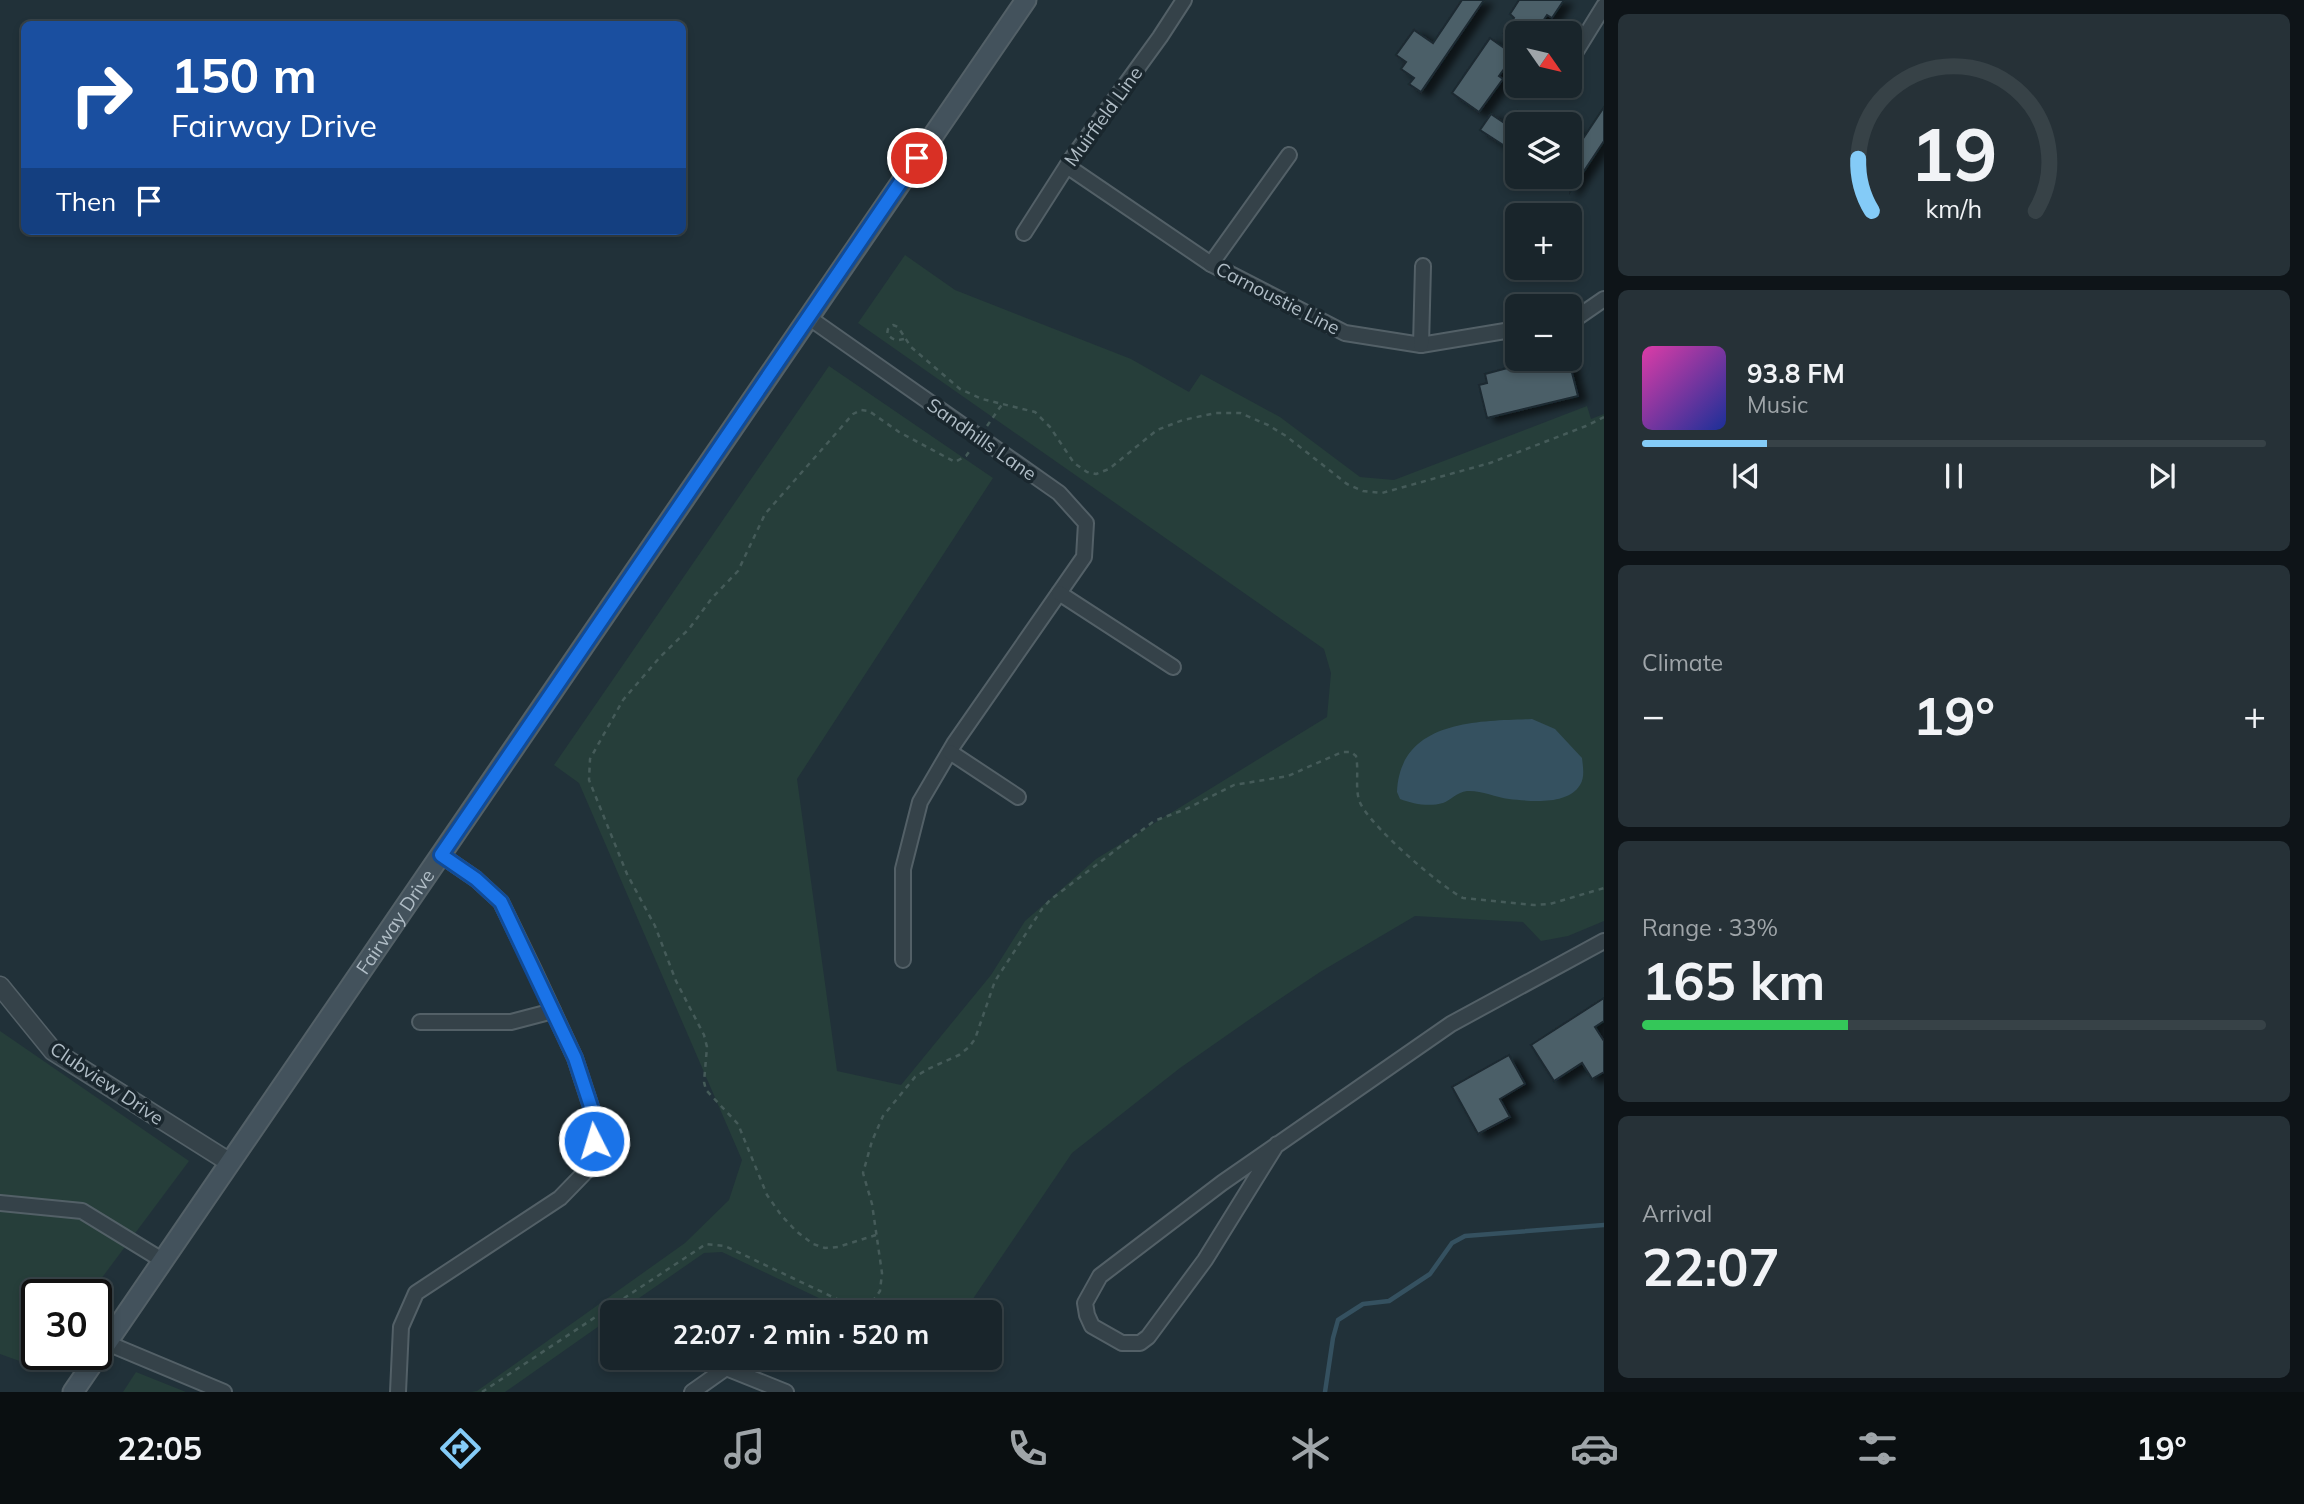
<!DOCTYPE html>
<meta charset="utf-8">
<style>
:root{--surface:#19252b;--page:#263137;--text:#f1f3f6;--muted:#9fa5a9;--line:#374247;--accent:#84cbf7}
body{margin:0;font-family:Mulish,sans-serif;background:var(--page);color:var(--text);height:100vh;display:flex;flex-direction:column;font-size:26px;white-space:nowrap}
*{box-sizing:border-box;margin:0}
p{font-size:23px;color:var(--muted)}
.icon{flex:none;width:38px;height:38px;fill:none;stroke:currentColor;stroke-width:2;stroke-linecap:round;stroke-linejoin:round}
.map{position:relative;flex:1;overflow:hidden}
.drawer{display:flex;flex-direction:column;gap:14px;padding:14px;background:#0e1418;width:700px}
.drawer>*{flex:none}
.top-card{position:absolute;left:21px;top:21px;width:665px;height:214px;border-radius:10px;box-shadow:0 4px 10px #0003,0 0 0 2px var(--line);background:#1a4fa0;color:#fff;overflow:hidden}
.needle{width:46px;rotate:124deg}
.buttons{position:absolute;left:1505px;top:21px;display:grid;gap:14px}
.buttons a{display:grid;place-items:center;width:77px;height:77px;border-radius:10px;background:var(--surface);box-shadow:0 4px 10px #0003,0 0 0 2px var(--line);font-size:35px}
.speed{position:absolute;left:21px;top:1279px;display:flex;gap:14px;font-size:35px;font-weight:700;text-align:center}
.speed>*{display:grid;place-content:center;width:91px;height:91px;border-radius:50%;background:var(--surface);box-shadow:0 4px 10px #0003,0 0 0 2px var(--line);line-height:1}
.speed .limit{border:4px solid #111;border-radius:10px;background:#fff;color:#111}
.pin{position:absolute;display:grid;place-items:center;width:60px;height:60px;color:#fff;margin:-30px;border:4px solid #fff;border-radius:50%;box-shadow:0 2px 7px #0007}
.me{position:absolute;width:77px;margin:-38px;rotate:355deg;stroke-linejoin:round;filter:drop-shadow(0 0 5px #0008)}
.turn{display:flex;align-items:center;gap:24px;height:147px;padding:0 35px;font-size:32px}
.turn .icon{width:91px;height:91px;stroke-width:2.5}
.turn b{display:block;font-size:49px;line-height:60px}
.then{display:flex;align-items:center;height:66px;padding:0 35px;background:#0003;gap:14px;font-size:26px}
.big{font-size:52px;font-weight:700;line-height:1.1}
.drawer .card{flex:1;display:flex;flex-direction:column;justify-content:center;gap:10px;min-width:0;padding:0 24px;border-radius:10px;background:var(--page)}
.drawer .dial{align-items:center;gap:0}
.dial svg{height:182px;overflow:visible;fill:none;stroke:var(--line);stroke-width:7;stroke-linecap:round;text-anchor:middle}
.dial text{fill:var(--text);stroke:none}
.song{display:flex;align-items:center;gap:21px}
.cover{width:84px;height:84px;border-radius:10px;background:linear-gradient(135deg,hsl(320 70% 55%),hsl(230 70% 35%))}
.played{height:7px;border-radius:4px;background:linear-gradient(90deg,var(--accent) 20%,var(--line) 20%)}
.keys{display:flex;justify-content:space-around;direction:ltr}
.heat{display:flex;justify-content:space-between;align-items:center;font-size:38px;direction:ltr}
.charge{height:10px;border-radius:5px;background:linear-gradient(90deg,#34c759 33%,var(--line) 0)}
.trip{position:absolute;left:600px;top:1300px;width:402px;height:70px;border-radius:10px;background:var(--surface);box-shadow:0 4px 10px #0003,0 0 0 2px var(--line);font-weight:700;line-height:70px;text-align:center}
.dock{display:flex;height:112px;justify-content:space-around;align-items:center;background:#0a0f11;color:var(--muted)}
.dock .icon{width:49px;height:49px}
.dock .active{color:var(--accent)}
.dock b{font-size:32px;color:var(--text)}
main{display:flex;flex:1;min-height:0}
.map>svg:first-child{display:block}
</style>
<main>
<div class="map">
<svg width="1604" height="1392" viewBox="0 0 1604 1392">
<defs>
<filter id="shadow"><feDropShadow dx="8" dy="4.5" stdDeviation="3.5" flood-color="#0009"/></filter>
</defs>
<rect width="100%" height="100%" fill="#213139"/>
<g fill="#263e3a">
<polygon points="905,255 955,290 1131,359 1189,392 1201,374 1280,417 1360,477 1394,480 1587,406 1591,419 1604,414 1604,921 1568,936 1541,941 1523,922 1415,916 1320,972 1253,1017 1180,1068 1072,1153 964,1312 856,1312 823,1300 722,1252 704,1253 619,1312 612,1312 612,1317 505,1392 471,1392 477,1391 685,1243 729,1200 742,1160 579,783 554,765 829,366 993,478 797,779 837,1071 901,1085 991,975 1025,921 1096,859 1327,717 1331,673 1324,649 858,323"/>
<polygon points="0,1031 189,1161 89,1295 37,1295 37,1354 45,1355 36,1367 0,1354"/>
<polygon points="136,1372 186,1392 123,1392"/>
</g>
<path fill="#355160" d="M1532,719L1555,729L1582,758C1583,767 1585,777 1580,785C1567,806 1529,801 1509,799C1495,797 1480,790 1467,791C1457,792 1451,800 1443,803C1429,807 1413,804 1400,799L1397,792C1400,720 1477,721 1532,719Z"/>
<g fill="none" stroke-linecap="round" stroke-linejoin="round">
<polyline stroke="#355160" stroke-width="4.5" points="1325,1392 1333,1338 1338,1320 1363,1304 1389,1301 1430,1274 1452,1243 1465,1236 1604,1225"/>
</g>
<g fill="#4c5e68" stroke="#1c2930" stroke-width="2" filter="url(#shadow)">
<polygon points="1462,0 1484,0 1421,92 1409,84 1414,78 1401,69 1406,62 1396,55 1414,30 1433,43"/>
<polygon points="1519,0 1564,0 1552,18 1547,15 1535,33 1504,33 1514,18 1510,14"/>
<polygon points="1490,38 1514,55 1499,76 1503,79 1479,112 1452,93"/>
<polygon points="1604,107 1604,141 1570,192 1570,127 1584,137"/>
<polygon points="1517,113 1517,154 1480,130 1491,114 1509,126"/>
<polygon points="1537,360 1539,368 1569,361 1578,396 1487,418 1479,385 1487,383 1485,374"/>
<polygon points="1604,998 1604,1021 1595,1027 1604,1041 1604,1072 1592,1079 1582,1063 1554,1081 1531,1045"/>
<polygon points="1509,1055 1525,1084 1500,1099 1510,1117 1478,1134 1452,1087"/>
</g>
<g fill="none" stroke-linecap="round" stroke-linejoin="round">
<g stroke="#536067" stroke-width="18">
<g id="minor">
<polyline points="1570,61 1604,6"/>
<polyline points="1067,166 1211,264 1345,333 1421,345 1517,329"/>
<polyline points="1024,233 1070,161 1160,37 1184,0"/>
<polyline points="1211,264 1289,155"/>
<polyline points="808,317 1059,493 1086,523 1084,557 954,744 920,802 903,869 903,960"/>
<polyline points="1570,320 1575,319 1604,299"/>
<polyline points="1421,345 1423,266"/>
<polyline points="1059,593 1173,667"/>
<polyline points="950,752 1018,797"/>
<polyline points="420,1022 511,1022 553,1011"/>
<polyline points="1277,1144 1205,1260 1148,1337 1140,1343 1122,1343 1092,1326 1087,1315 1085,1303 1100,1276 1222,1183 1451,1024 1604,941"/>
<polyline points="0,1203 82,1211 162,1260"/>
<polyline points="107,1343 224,1392"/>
<polyline points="398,1392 401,1327 416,1293 560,1198 593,1164 595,1119 575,1058 534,970 501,902 476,879 441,855"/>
<polyline points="692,1392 726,1368 786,1392"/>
</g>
</g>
<g stroke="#536067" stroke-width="21">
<polyline id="tertiary" points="0,986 53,1051 229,1162"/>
</g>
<g stroke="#536067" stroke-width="23">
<g id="secondary">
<path id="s1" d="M73,1392L1026,0"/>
</g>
</g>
<g stroke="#455b59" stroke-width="2.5" stroke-dasharray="5 5" stroke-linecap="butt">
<path d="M904,339C896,341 893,340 887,334L888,329L893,325L898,327L911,347L960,389L982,399L1035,412L1050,427L1074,463L1087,472L1096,474L1109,469L1157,430L1183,420L1216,413H1240L1268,425L1286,436L1347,484L1363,491L1382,493L1490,463L1586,426L1604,417"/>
<polyline points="987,426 1003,403"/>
<polyline points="876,1235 838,1247 825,1248 813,1244 796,1231 781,1215 767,1195 738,1124 706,1090 704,1082 707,1047 704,1035 676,981 655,926 627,874 589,780 590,759 623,700 661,656 689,629 712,598 738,571 765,514 853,414 861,410 869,411 899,432 955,462 966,456 971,449"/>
<path d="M482,1392L706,1244L725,1246L839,1300L860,1307L870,1305L880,1291L882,1273L872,1204L863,1173L872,1141L883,1116L915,1077L928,1069L959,1055L969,1047L975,1039L995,981L1042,909L1050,900L1154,821L1186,809L1234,785L1288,776L1342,752H1351L1356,756C1359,771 1355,786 1359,800C1366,823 1441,887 1463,898L1534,905L1550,904L1604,888"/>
</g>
<use href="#minor" stroke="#354249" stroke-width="14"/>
<use href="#tertiary" stroke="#354249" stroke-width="18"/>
<use href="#secondary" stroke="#43525c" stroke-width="19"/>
</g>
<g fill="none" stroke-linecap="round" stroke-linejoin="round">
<g stroke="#114b97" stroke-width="18">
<polyline id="route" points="594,1141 595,1119 575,1058 501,902 476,879 441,855 917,158"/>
</g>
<use href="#route" stroke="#1a73e8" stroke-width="12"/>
</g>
<g text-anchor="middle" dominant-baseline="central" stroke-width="7" stroke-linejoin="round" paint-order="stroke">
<g font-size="19" fill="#b0bdc6" stroke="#1a272e">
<text transform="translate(1103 116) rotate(-54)">Muirfield Line</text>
<text transform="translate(1278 298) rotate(27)">Carnoustie Line</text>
<text transform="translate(982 439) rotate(35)">Sandhills Lane</text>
<text stroke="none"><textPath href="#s1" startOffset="570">Fairway Drive</textPath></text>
<text transform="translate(107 1083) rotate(34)">Clubview Drive</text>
</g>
</g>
</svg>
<div class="buttons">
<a><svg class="needle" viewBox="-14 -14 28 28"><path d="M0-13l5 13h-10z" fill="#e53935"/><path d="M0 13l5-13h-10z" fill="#9fa5a9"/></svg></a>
<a><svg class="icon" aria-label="layers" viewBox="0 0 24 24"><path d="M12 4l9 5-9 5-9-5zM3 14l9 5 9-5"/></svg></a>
<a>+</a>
<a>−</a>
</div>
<div class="speed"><div class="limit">30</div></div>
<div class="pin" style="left:917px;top:158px;background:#d93025"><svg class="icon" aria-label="arrive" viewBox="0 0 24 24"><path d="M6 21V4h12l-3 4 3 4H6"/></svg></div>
<svg class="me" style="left:594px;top:1141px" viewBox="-20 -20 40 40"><circle r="17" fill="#1a73e8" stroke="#fff" stroke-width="3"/><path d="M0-11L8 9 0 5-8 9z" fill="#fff"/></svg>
<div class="trip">22:07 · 2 min · 520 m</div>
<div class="top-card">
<div class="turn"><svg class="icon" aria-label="right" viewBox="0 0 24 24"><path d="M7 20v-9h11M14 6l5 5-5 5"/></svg><div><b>150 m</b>Fairway Drive</div></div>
<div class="then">Then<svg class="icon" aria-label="arrive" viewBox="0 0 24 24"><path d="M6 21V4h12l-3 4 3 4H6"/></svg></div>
</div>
</div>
<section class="drawer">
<div class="card dial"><svg viewBox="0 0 100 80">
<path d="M14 69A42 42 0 1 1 86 69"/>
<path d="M14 69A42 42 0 0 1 8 46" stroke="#84cbf7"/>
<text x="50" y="56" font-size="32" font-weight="700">19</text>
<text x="50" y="72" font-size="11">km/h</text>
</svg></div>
<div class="card">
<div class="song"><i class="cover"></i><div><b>93.8 FM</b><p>Music</p></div></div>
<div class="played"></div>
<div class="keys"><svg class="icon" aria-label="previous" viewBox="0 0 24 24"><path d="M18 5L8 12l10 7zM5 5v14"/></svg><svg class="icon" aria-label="pause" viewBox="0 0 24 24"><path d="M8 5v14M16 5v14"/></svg><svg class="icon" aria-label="next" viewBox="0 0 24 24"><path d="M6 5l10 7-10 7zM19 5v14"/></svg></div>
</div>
<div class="card"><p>Climate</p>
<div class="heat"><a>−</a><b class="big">19°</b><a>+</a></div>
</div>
<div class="card"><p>Range · 33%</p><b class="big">165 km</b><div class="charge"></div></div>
<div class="card"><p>Arrival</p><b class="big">22:07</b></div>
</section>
</main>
<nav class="dock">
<b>22:05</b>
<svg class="icon active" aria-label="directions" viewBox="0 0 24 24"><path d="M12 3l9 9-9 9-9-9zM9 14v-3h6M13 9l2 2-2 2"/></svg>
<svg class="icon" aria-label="music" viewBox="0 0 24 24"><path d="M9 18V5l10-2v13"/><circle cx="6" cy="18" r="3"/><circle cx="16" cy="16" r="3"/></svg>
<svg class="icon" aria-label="phone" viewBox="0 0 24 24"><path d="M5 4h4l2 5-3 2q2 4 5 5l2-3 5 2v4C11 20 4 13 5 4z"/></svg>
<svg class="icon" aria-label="climate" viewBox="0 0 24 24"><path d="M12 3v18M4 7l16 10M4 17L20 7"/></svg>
<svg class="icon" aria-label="car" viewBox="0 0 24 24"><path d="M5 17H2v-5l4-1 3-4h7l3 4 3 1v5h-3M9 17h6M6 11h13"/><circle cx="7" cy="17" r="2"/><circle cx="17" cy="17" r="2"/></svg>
<svg class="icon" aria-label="filters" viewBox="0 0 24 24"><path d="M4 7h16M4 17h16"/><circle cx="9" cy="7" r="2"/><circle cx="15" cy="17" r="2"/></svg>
<b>19°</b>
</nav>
